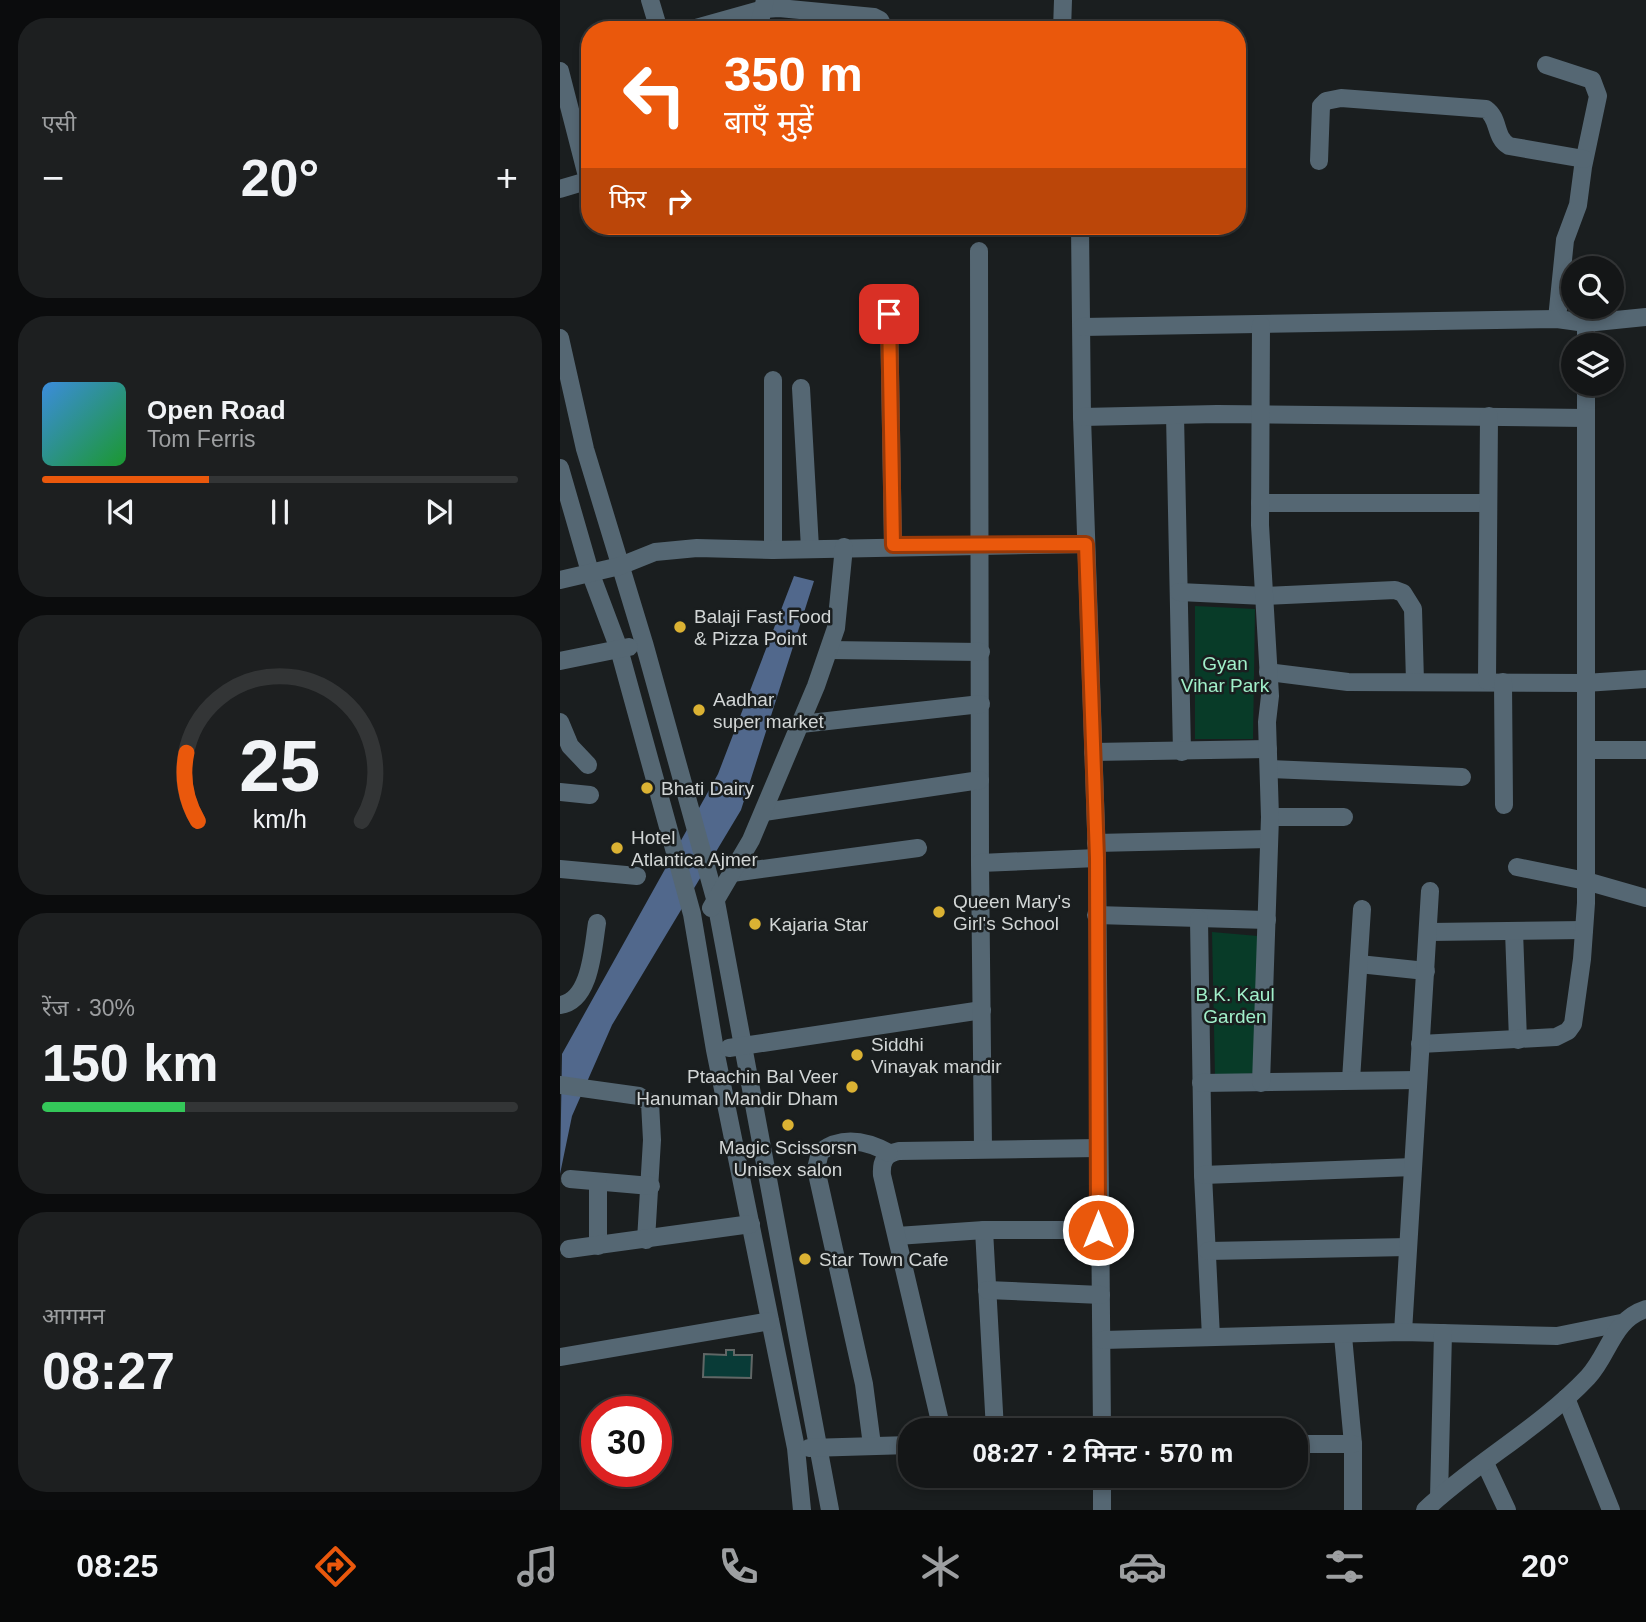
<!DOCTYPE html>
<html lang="hi">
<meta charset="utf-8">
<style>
:root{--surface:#141617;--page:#1d1f20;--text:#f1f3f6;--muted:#9d9fa1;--line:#333536;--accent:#ea580c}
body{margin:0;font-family:Arial,"Noto Sans Devanagari",sans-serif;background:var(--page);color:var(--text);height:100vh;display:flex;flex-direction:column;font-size:26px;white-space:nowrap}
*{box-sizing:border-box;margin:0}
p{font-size:23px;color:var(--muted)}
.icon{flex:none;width:38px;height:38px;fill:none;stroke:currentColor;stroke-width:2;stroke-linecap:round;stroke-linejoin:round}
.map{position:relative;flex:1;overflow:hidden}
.details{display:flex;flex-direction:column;gap:18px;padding:18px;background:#0b0c0d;width:560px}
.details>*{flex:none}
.banner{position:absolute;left:21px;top:21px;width:665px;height:214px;border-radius:28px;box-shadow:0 4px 10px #0003,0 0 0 2px var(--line);background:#ea580c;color:#fff;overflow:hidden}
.fabs{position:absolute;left:1001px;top:256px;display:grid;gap:14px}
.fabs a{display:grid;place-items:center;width:63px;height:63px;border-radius:50%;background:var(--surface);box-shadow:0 4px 10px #0003,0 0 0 2px var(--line);font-size:35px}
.speed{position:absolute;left:21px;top:1396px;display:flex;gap:14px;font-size:35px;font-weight:700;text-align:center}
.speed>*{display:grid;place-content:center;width:91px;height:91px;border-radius:50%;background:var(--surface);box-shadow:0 4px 10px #0003,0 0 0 2px var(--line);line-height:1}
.speed .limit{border:10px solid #d22;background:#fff;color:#111}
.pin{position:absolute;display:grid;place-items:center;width:60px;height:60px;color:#fff;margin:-30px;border-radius:14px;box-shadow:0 4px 10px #0006}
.me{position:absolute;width:77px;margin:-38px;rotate:0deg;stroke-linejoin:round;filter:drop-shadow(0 0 5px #0008)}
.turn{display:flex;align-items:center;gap:24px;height:147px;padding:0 28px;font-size:32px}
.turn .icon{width:91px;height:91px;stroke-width:2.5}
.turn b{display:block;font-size:49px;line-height:60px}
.then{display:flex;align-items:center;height:66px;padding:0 28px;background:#0003;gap:14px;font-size:26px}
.big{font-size:52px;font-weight:600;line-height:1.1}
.details .card{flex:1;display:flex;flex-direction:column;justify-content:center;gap:10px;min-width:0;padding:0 24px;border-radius:28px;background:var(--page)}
.details .dial{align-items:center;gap:0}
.dial svg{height:182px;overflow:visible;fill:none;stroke:var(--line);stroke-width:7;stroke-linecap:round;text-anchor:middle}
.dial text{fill:var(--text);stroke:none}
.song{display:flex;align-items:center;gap:21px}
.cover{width:84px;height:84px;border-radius:10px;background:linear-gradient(135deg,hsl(210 70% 55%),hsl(130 70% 35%))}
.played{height:7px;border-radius:4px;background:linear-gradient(90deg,var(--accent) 35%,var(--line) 35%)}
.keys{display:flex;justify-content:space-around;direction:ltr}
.heat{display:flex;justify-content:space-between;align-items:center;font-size:38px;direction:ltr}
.charge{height:10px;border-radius:5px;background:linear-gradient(90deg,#34c759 30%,var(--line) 0)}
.trip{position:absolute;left:338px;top:1418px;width:410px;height:70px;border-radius:28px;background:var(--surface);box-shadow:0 4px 10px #0003,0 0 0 2px var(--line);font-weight:600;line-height:70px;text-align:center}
.tabs{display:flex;height:112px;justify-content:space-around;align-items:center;background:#080909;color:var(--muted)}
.tabs .icon{width:49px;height:49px}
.tabs .on{color:var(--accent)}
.tabs b{font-size:32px;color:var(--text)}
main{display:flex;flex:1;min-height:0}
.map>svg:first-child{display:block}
</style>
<main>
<section class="details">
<div class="card"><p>एसी</p>
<div class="heat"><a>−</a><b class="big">20°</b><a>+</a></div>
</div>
<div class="card">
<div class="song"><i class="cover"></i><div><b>Open Road</b><p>Tom Ferris</p></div></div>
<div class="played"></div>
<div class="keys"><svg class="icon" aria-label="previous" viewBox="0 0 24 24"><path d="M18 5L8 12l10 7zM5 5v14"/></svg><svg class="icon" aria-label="pause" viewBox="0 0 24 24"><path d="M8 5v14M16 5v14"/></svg><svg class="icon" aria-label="next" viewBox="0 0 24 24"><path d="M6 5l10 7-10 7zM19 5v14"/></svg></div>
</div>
<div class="card dial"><svg viewBox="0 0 100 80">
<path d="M14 69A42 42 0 1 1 86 69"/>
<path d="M14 69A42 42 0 0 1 9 39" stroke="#ea580c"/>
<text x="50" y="56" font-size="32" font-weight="700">25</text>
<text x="50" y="72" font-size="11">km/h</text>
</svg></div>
<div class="card"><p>रेंज · 30%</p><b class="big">150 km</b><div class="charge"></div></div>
<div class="card"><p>आगमन</p><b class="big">08:27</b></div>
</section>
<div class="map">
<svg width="1086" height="1510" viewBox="0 0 1086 1510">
<rect width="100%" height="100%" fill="#1a1e1f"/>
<g fill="#083b28">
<polygon points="635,606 695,609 693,739 635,739"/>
<polygon points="652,932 698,936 695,1073 655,1077"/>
</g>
<polygon fill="#51688c" points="234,576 254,581 181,810 52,1025 12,1116 0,1174 2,1054 158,774"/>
<polygon fill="#093b37" stroke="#616766" stroke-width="2" points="166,1350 174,1350 174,1355 192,1355 191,1378 143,1377 144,1354 166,1355"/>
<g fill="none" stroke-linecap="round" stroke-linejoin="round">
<g stroke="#556773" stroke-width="18">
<polyline points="90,0 99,30"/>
<polyline points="129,30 204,9 219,8 314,17 320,20 325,30"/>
<polyline points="198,30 205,0"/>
<polyline points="502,30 503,0"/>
<polyline points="986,65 1032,80 1038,96 1023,167 1018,205 1005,240 997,319"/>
<polyline points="0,71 28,180"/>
<path d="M759,161L761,106L766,101L781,98L926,109C940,119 934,137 949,146L1024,159"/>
<polyline points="0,189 30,180"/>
<polyline points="520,226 522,417 537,858 542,1430"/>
<polyline points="419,251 420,863"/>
<polyline points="329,314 333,545"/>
<polyline points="1026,323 1026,345"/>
<polyline points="522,327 997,319 1026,323 1086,317"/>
<polyline points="0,338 25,449 84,643 156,902 270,1510"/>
<polyline points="241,388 250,548"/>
<polyline points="615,415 622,752"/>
<polyline points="522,417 657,414 1026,418"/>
<polyline points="0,468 30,572 59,649 132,914 155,1050 236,1448 242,1510"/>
<polyline points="700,503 928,503"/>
<polyline points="213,550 213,380"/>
<polyline points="0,580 60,566 95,552 137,548 213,550 526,544"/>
<polyline points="619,592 705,596 835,590 843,593 853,609 855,682"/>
<polyline points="269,650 421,652"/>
<polyline points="0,661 69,647"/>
<polyline points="708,672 788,682 1025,683 1086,679"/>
<polyline points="927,681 929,416"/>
<polyline points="943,682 944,805"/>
<polyline points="0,722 10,746 28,765"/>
<polyline points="241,724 421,704"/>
<polyline points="1027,750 1086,750"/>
<polyline points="533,752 708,749"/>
<polyline points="709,769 902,777"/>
<polyline points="0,792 30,795"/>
<polyline points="204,812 420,780"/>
<polyline points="710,817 784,817"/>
<polyline points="536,843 709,839"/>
<polyline points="957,867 1026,881 1086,898"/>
<polyline points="0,869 77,876"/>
<polyline points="172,873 358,848"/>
<polyline points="151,908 191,840 256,686 276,628 284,547"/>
<polyline points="536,915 707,920"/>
<polyline points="639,919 643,1175 651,1337"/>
<polyline points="954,931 958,1040"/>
<polyline points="869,932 1024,930"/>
<polyline points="799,964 866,971"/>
<path d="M0,1005C31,1001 33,947 37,923"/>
<polyline points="860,1044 996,1037 1008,1031 1013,1024 1022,959 1026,903 1026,383"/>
<polyline points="169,1048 422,1010"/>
<polyline points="791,1080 802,909"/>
<polyline points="641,1083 858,1080"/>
<polyline points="701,1083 710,817 707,722 710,696 700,525 701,325"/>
<polyline points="0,1085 79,1096 90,1103 92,1140 86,1240"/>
<polyline points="423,1149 420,863 537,858"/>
<polyline points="643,1175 853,1167"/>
<polyline points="10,1179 91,1186"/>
<polyline points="424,1230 435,1430"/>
<polyline points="337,1236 424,1230 538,1230"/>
<polyline points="38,1246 38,1182"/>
<polyline points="9,1249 191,1224"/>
<polyline points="648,1251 848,1247"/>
<polyline points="427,1290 541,1295"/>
<polyline points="843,1332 870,891"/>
<polyline points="783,1336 793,1444 793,1510"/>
<polyline points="543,1340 843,1332 997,1336 1061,1323"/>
<polyline points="1,1357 210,1321"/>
<polyline points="1006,1398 1051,1510"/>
<path d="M382,1430L322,1175C321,1161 325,1154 339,1151L538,1148"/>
<polyline points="735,1444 793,1444"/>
<path d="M312,1445L304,1384L256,1169L260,1152C283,1135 307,1141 329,1153"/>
<polyline points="249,1448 350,1445"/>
<polyline points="925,1463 947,1510"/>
<polyline points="879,1497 883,1333"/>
<polyline points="542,1510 542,1475"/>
<path d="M865,1510C916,1462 980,1428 1028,1377C1050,1353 1052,1320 1086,1309"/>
</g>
</g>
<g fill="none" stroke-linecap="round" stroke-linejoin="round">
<g stroke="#983908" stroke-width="18">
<polyline id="route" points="329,314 333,545 526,544 537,858 538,1230"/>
</g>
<use href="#route" stroke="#ea580c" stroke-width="12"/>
</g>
<g fill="#dbb233" stroke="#1a1e1f" stroke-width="2.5">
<circle cx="120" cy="627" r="7"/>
<circle cx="139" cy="710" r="7"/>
<circle cx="87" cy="788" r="7"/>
<circle cx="57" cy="848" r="7"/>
<circle cx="379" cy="912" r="7"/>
<circle cx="195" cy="924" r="7"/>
<circle cx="297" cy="1055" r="7"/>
<circle cx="292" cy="1087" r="7"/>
<circle cx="228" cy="1125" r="7"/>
<circle cx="245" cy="1259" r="7"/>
</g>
<g text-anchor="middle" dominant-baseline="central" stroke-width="5" stroke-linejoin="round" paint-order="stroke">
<g font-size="19" fill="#d2d6d6" stroke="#1a1e1f" text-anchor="start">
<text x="134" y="616">Balaji Fast Food<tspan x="134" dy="22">&amp; Pizza Point</tspan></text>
<text x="153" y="699">Aadhar<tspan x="153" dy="22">super market</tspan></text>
<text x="101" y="788">Bhati Dairy</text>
<text x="71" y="837">Hotel<tspan x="71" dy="22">Atlantica Ajmer</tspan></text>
<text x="393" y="901">Queen Mary's<tspan x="393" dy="22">Girl's School</tspan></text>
<text x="209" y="924">Kajaria Star</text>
<text x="311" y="1044">Siddhi<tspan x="311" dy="22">Vinayak mandir</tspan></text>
<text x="278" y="1076" text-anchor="end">Ptaachin Bal Veer<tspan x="278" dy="22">Hanuman Mandir Dham</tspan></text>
<text x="228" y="1147" text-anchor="middle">Magic Scissorsn<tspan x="228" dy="22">Unisex salon</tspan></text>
<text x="259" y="1259">Star Town Cafe</text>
</g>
<g font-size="19" fill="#a1f0ca" stroke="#1a1e1f">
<text x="665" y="663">Gyan<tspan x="665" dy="22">Vihar Park</tspan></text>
<text x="675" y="994">B.K. Kaul<tspan x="675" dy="22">Garden</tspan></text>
</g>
</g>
</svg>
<div class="fabs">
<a><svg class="icon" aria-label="search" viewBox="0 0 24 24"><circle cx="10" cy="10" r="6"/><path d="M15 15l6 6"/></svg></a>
<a><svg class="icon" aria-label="layers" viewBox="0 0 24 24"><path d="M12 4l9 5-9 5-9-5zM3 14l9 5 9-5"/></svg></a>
</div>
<div class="speed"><div class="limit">30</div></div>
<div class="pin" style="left:329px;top:314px;background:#d93025"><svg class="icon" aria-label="arrive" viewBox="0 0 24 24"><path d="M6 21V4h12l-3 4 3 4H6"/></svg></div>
<svg class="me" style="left:538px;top:1230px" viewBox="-20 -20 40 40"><circle r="17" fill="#ea580c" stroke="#fff" stroke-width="3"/><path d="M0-11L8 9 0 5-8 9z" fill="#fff"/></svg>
<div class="trip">08:27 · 2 मिनट · 570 m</div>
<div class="banner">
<div class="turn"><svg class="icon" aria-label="left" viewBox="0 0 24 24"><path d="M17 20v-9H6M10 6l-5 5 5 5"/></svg><div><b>350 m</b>बाएँ मुड़ें</div></div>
<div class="then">फिर<svg class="icon" aria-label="right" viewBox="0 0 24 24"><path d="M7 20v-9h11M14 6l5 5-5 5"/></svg></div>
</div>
</div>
</main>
<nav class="tabs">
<b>08:25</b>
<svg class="icon on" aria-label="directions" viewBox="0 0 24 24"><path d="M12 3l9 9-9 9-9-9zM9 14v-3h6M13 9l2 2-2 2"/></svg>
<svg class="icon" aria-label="music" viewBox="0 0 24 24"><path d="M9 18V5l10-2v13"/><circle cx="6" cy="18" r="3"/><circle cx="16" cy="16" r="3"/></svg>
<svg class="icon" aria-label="phone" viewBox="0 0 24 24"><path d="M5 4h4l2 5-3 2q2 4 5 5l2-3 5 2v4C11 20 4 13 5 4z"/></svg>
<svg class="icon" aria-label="climate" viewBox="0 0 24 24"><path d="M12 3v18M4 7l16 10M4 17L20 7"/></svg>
<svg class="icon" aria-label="car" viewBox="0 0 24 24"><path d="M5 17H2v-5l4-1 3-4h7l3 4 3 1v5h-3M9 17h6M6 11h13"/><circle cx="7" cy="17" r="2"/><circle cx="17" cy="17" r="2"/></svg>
<svg class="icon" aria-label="filters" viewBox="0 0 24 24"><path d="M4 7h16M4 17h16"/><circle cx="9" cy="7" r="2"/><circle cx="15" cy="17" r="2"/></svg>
<b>20°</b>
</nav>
